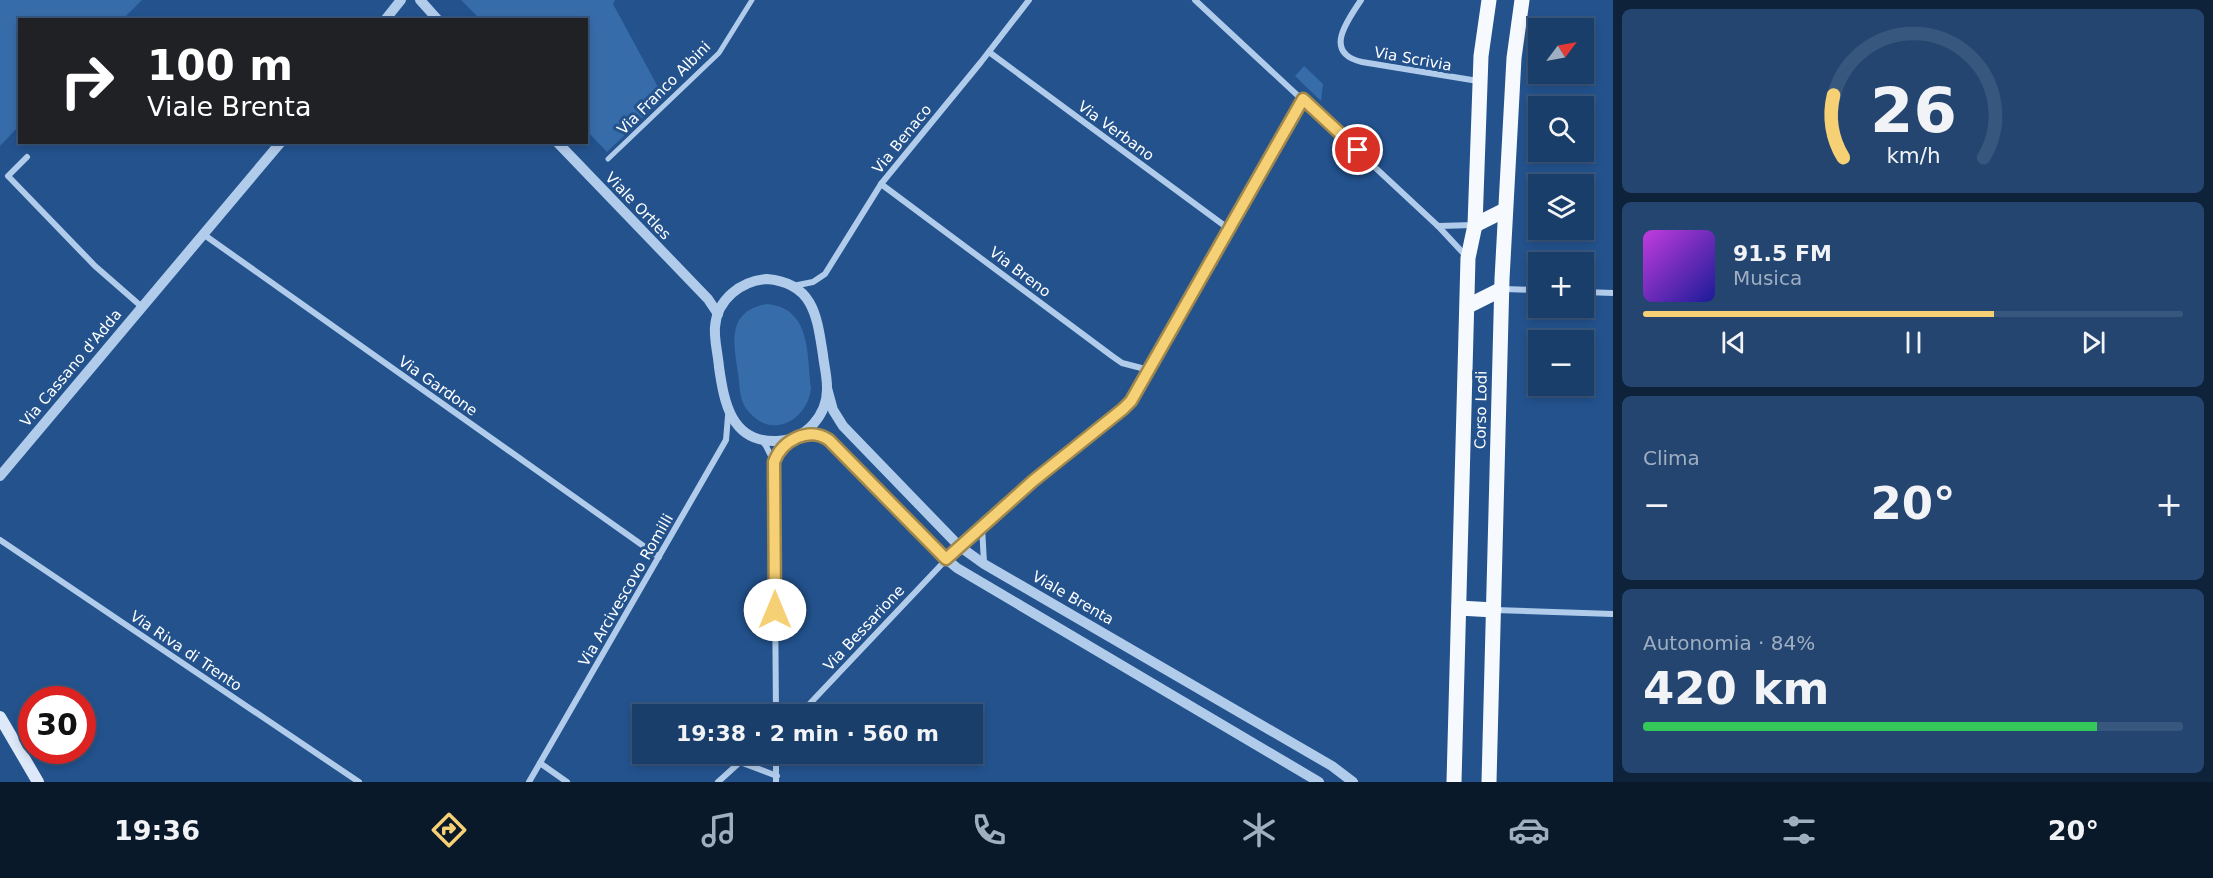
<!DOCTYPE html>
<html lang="it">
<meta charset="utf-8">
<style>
:root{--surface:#1a3e6a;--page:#234570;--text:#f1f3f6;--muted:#9faec1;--line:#38577e;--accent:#f6d074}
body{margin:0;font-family:"DejaVu Sans",sans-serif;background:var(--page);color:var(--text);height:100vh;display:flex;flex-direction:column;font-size:22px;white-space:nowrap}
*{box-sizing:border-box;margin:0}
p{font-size:20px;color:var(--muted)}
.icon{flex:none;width:33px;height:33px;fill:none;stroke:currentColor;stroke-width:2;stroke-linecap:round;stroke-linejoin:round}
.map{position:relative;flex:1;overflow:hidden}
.drawer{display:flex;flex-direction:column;gap:9px;padding:9px;background:#0e223a;width:600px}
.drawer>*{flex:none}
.top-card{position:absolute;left:18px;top:18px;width:570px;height:126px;border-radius:0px;box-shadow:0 3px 9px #0003,0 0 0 2px var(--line);background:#202124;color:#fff;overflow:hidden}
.needle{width:39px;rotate:58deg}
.fabs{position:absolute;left:1528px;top:18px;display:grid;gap:12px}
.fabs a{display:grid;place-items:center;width:66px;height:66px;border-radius:0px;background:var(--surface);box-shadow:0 3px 9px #0003,0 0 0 2px var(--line);font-size:30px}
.speed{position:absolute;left:18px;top:686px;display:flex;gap:12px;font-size:30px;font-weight:700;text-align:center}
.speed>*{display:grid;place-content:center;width:78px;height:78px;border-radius:50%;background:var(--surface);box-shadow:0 3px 9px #0003,0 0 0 2px var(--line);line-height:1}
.speed .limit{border:9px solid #d22;background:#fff;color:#111}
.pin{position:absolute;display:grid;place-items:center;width:51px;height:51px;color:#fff;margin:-26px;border:3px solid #fff;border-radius:50%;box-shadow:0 2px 6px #0007}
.me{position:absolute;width:66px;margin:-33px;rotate:0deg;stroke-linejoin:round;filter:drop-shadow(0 0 4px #0008)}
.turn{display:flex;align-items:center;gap:21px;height:126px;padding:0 30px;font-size:27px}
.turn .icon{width:78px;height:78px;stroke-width:2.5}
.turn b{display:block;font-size:42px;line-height:51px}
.big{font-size:45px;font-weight:800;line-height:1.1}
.drawer .widget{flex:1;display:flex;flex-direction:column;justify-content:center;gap:9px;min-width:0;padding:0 21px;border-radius:9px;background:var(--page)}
.drawer .dial{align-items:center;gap:0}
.dial svg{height:156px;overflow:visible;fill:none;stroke:var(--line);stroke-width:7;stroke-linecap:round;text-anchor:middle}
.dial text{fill:var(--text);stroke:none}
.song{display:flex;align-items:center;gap:18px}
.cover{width:72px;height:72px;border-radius:9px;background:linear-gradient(135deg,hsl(290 70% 55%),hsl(240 70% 35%))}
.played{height:6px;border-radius:3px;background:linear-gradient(90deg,var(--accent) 65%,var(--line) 65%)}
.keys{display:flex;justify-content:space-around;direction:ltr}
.heat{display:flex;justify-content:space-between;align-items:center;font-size:33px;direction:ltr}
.charge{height:9px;border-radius:4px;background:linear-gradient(90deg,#34c759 84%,var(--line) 0)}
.trip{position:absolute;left:632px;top:704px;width:351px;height:60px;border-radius:0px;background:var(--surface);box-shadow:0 3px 9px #0003,0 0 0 2px var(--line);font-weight:800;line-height:60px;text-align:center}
.dock{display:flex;height:96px;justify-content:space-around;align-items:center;background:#0a192a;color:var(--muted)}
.dock .icon{width:42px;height:42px}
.dock .active{color:var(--accent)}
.dock b{font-size:27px;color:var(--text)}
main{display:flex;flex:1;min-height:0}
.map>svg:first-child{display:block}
</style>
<main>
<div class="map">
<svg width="1613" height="782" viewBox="0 0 1613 782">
<rect width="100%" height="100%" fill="#23528d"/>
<g fill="#376caa">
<polygon points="0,0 142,0 123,19 20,20 19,126 0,146"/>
<polygon points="461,0 615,0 613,4 664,98 607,152 587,131 586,20 480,19"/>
<polygon points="1304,66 1323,84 1321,101 1295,76"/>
<path d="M767,304C811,308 807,354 811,388C808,420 772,440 749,412C739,402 740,386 738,373C733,342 727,311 767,304Z"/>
</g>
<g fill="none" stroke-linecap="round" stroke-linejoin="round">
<polyline stroke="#b1cceb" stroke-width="5" points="608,159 719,53 752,0"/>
<g stroke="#b1cceb" stroke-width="6">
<polyline points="1195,0 1438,226 1466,256"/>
<path d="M1361,0C1348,20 1322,53 1362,62L1478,81"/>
<polyline points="989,52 1229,229"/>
<polyline points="27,157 8,176 95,266 142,307"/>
<polyline points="881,184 1112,356 1122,363 1149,370"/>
<polyline points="1438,226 1474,225"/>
<polyline points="203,234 659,557"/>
<polyline points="793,286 813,282 825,274 881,184 981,62 1029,0"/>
<polyline points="1504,289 1539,290"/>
<polyline points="1584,292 1613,293"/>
<polyline points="761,439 766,446 774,462 778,455 793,441"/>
<polyline points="774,462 776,714"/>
<polyline points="982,527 984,563"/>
<polyline points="0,540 359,782"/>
<polyline points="1495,610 1613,614"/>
<polyline points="800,714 959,546 1033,481 1123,409 1131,401 1303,99"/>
<polyline points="740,762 777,776"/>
<polyline points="540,763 567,782"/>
<polyline points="529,782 726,440 728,416"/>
<polyline points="718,782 750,753"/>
<polyline points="776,782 776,753"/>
</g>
<g stroke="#b1cceb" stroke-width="10">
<polyline points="420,0 438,20"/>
<polyline points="385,20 401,0"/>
<polyline points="557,142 708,299 718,314"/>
<path d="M767,279C814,283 817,317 823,355C824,365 827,376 827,387C828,415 806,440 777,441C731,443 724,402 719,367C718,354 714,340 715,327C717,299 741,281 767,279Z"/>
<polyline points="827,388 833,410 843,426 959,546 984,564 1332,766 1353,782"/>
<polyline points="800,435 816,433 829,440 932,547 957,568 1319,782"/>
<polyline points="0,476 281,142"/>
</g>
<polyline stroke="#dde9f9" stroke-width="12" points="0,717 38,782"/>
<g stroke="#f6f9fe" stroke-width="15">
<polyline points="1475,225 1505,210"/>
<polyline points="1468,306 1502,289"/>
<polyline points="1459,608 1494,610"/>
<polyline points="1454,782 1468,258 1475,225 1481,56 1489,0"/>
<polyline points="1489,782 1502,279 1514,58 1522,0"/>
</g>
</g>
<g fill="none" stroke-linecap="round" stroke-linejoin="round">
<g stroke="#a0874b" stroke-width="15">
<path id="route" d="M775,610L774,462C782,440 809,426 829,440L946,559L1033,481L1123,409L1131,401L1303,99L1358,150"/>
</g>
<use href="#route" stroke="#f6d074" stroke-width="10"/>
</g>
<g text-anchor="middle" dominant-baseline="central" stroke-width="6" stroke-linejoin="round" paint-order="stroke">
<g font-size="15" fill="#fff" stroke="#23528d">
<text transform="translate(1413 59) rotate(10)">Via Scrivia</text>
<text transform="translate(664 88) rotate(-45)">Via Franco Albini</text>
<text transform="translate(1116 131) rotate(36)">Via Verbano</text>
<text transform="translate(902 139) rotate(-51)">Via Benaco</text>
<text transform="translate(638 206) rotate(46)">Viale Ortles</text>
<text transform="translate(1020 272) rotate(37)">Via Breno</text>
<text transform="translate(71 368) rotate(-50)">Via Cassano d'Adda</text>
<text transform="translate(438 386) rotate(35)">Via Gardone</text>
<text transform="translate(1481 410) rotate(-89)">Corso Lodi</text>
<text transform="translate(626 590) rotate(-60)">Via Arcivescovo Romilli</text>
<text transform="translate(1073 598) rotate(30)">Viale Brenta</text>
<text transform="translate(864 628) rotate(-47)">Via Bessarione</text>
<text transform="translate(186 651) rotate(34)">Via Riva di Trento</text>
</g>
</g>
</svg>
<div class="fabs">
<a><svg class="needle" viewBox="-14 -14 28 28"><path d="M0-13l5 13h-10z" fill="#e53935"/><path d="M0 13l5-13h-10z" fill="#9faec1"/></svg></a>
<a><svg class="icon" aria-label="search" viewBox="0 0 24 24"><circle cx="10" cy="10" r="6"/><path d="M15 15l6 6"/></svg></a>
<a><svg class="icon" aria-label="layers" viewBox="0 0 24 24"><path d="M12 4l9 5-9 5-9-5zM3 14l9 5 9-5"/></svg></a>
<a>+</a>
<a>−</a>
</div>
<div class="speed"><div class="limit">30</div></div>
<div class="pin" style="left:1358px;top:150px;background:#d93025"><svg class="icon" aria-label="arrive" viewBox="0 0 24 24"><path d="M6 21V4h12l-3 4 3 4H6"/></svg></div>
<svg class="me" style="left:775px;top:610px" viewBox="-20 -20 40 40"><circle r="19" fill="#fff"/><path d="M0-13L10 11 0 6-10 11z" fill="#f6d074"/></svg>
<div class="trip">19:38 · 2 min · 560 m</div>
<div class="top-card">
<div class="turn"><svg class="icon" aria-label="right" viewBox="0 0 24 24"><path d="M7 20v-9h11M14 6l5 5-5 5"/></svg><div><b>100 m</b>Viale Brenta</div></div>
</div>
</div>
<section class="drawer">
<div class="widget dial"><svg viewBox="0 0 100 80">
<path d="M14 69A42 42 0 1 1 86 69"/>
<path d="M14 69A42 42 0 0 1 9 37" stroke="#f6d074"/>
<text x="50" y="56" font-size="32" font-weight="700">26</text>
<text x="50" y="72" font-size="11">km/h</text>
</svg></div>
<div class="widget">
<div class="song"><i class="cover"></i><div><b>91.5 FM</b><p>Musica</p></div></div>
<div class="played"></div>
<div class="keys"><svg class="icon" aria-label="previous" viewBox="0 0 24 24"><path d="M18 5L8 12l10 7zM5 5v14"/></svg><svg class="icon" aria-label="pause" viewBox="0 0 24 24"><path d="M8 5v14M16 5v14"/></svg><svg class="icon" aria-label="next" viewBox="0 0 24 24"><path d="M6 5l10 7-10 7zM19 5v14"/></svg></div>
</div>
<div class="widget"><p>Clima</p>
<div class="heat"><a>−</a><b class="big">20°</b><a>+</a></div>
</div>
<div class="widget"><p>Autonomia · 84%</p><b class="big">420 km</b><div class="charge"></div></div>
</section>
</main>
<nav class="dock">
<b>19:36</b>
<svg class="icon active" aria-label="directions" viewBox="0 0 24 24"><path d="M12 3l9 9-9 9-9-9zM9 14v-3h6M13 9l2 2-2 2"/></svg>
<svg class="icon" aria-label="music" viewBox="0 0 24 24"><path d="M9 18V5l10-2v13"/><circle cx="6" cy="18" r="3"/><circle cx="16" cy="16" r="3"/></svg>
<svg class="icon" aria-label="phone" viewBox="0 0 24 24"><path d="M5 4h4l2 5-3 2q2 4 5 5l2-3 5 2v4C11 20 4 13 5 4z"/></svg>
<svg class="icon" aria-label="climate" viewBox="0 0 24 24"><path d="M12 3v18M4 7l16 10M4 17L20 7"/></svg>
<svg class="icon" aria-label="car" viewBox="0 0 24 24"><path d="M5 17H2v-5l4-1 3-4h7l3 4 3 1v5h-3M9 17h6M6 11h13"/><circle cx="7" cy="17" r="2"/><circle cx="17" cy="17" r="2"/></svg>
<svg class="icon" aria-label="filters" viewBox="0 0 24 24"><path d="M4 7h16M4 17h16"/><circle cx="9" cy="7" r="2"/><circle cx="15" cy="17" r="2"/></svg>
<b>20°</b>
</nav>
